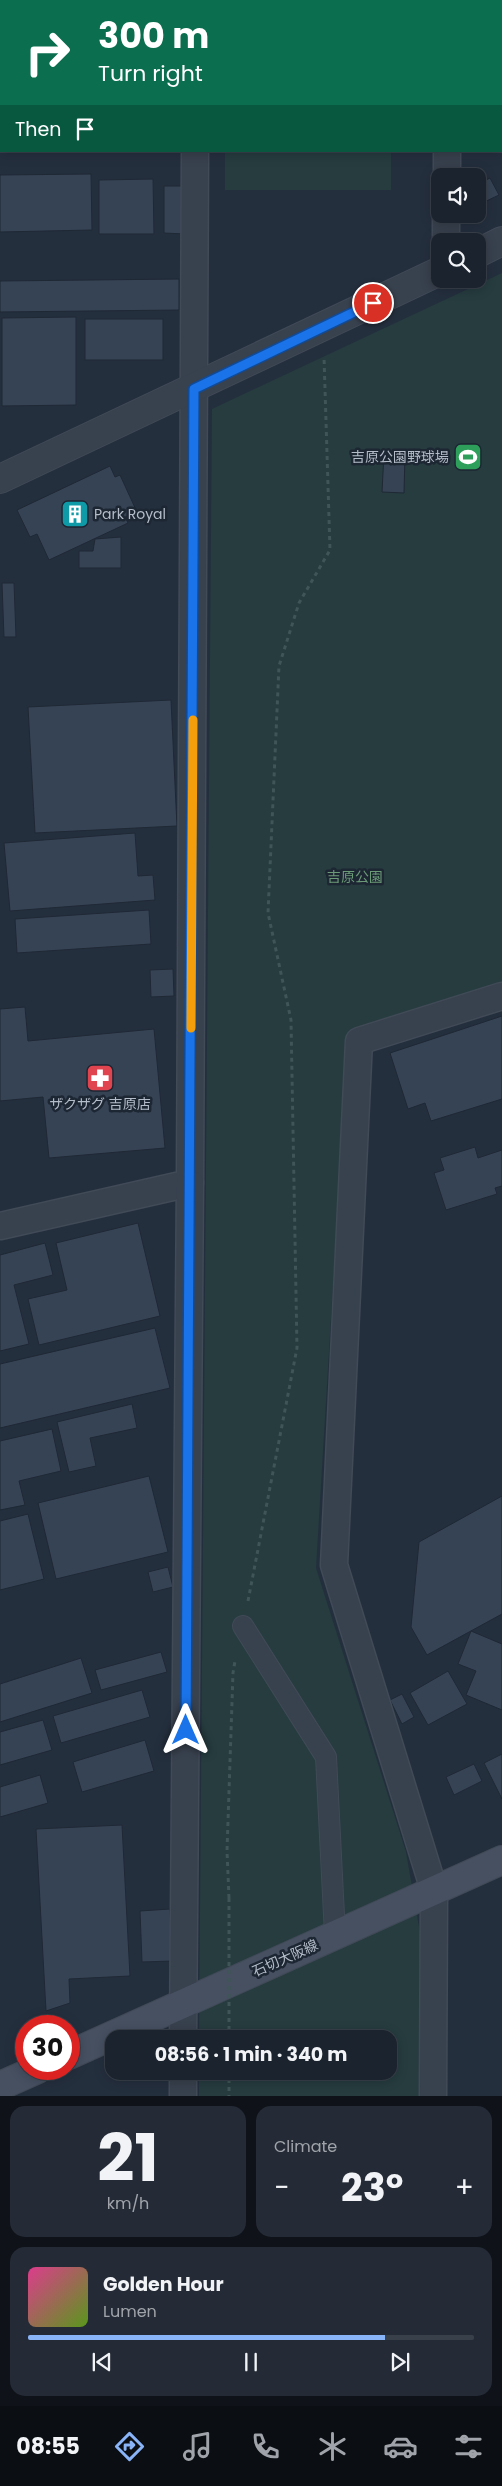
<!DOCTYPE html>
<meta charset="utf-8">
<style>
:root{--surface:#1b232e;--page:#242b36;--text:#f1f3f6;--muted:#a0a4aa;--line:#39404a;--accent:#8ab4f8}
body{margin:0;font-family:Poppins,"Noto Sans JP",sans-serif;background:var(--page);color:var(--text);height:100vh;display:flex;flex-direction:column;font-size:19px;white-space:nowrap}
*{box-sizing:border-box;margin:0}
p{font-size:16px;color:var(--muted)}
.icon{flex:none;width:28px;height:28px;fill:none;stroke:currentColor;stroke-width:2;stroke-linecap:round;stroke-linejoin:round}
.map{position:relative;height:2096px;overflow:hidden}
.side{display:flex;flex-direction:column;gap:10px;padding:10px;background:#0f1319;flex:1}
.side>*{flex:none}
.banner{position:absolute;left:0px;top:0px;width:502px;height:152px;box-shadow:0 2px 12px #0003,0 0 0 1px var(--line);background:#0b6e4f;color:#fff;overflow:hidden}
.buttons{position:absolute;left:431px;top:168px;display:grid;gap:10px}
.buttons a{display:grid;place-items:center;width:55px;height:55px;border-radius:10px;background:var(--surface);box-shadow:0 2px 12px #0003,0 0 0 1px var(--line);font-size:25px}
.speed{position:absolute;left:15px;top:2015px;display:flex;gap:10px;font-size:25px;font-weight:700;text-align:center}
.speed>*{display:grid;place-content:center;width:65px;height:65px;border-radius:50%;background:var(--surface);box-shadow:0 2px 12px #0003,0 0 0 1px var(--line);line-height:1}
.speed .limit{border:8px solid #d22;background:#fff;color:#111}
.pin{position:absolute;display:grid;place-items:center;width:42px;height:42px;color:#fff;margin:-21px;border:2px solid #fff;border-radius:50%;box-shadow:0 1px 5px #0007}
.me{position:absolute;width:55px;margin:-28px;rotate:0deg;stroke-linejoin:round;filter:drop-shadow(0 0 4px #0008)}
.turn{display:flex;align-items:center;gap:18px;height:105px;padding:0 15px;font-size:22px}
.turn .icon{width:65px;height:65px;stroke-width:2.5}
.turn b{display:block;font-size:35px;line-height:42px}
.then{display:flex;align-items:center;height:48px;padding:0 15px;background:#0003;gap:10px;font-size:19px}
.big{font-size:38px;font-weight:700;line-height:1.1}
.side .tile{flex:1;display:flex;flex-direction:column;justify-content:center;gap:8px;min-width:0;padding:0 18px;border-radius:15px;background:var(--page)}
.side .dial{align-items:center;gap:0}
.dial b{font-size:65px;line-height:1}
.song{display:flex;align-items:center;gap:15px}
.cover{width:60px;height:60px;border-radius:8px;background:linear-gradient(135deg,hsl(330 70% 55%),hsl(90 70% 35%))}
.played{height:5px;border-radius:2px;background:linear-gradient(90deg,var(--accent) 80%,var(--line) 80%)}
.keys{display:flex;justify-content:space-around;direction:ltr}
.heat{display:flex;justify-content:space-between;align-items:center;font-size:28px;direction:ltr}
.side .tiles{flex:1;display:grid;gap:10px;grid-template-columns:1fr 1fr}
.tile:last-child{grid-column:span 2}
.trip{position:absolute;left:105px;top:2030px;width:292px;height:50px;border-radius:15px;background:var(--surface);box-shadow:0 2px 12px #0003,0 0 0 1px var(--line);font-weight:700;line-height:50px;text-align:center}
.tabs{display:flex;height:80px;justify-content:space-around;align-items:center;background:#0b0e12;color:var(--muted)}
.tabs .icon{width:35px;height:35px}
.tabs .selected{color:var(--accent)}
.tabs b{font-size:22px;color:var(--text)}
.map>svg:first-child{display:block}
</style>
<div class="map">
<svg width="502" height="2096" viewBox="0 0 502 2096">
<rect width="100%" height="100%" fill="#242f3e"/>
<g fill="#263c3f">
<rect x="225" y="151" width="166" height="39"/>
<polygon points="502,273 502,985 348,1035 316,1568 406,1852 423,1950 421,2096 199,2096 199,2071 389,2071 389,2039 199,2039 212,409"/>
</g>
<g fill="#364354" stroke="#1f2835">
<polygon points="0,0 118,0 118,1 1,1 0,81"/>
<polygon points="91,174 92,230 0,232 0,175"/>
<polygon points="490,178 499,195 478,205 478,184"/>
<polygon points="153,179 154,234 99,234 99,180"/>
<polygon points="164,186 186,186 185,234 164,233"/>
<polygon points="179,279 179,310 0,312 0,281"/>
<polygon points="76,317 76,405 2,406 2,318"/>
<rect x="85" y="319" width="78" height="41"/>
<polygon points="384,453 405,454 404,493 382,492"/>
<polygon points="110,466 115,477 120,475 137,512 125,517 128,523 49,560 37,534 30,537 17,510"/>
<polygon points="121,537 121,568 79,568 79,551 93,551 95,539"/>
<polygon points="2,583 14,583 16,637 4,637"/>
<polygon points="171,700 177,826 35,833 28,707"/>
<polygon points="135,833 138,876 153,875 155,900 10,911 4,843"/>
<polygon points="149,910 151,944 17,953 15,919"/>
<polygon points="173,969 174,996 151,997 150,970"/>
<polygon points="25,1007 28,1041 154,1029 165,1148 49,1158 43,1097 0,1101 0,1009"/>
<polygon points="502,1016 502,1099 431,1121 425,1103 408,1109 390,1053"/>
<polygon points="475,1147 478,1158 502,1150 502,1186 495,1188 497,1194 446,1210 434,1173 444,1170 440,1158"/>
<polygon points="138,1223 160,1316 39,1345 28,1299 67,1290 56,1243"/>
<polygon points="45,1243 53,1275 14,1285 29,1344 0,1351 0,1255"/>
<polygon points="155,1328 170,1388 0,1428 0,1364"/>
<polygon points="132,1404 137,1428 90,1438 96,1466 69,1472 57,1422"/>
<polygon points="52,1429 61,1471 19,1481 25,1505 0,1510 0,1441"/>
<polygon points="149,1476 168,1552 56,1579 38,1503"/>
<polygon points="502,1496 502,1614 427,1655 411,1627 419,1542"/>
<polygon points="28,1514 44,1579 0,1590 0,1521"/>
<polygon points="168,1567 173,1587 153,1592 148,1572"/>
<polygon points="471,1631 502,1644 502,1710 466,1695 476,1671 458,1664"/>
<polygon points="161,1652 167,1672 101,1690 95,1670"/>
<polygon points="81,1658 92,1693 0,1722 0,1684"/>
<polygon points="448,1671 467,1704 428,1725 410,1693"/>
<polygon points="142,1690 150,1717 61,1743 53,1716"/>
<polygon points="402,1694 414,1717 402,1724 390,1700"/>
<polygon points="43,1720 52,1750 0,1765 0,1732"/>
<polygon points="145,1740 154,1771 82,1792 73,1762"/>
<polygon points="502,1754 502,1799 484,1763"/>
<polygon points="474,1764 482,1781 454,1795 446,1777"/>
<polygon points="40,1775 48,1803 0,1817 0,1787"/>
<polygon points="122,1825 130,1976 69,1979 70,2003 46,2011 36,1829"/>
<polygon points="170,1909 172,1961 142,1962 140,1911"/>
</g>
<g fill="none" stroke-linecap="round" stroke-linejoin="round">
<g stroke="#414a57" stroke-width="22">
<polyline id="pedestrian" points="243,1626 326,1757 335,1935"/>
</g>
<g stroke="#414a57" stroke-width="29">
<g id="minor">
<polyline points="196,1 196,0"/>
<polyline points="449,1 449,0"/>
<polyline points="447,176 447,151"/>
<polyline points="446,241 446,214"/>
<polyline points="0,1226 190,1183 195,151"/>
<polyline points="183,2039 190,1183"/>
<polyline points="183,2096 183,2071"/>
<polyline points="433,2096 434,1890 334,1565 359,1041 502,996"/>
</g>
</g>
<g stroke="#414a57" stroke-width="30">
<g id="tertiary">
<polyline points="478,253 502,241"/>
<polyline points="0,479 440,271"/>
</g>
</g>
<g stroke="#414a57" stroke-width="30">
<g id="secondary">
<polyline points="69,2055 502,1860"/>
<polyline points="0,2086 38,2069"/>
</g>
</g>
<g stroke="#3f5557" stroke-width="3" stroke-dasharray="4 4" stroke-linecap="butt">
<polyline points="248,1601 297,1348 291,1020 268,913 279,666 299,603 330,550 324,357"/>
<polyline points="229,1898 227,1851 233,1673 235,1661"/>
<polyline points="229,2071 229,2096"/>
</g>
<use href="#pedestrian" stroke="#38414e" stroke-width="20"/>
<use href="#minor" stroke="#38414e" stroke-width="26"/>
<use href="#tertiary" stroke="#38414e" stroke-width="28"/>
<use href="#secondary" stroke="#465061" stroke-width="28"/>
<polyline stroke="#3f5557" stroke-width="3" stroke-dasharray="4 4" stroke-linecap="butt" points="229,1898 229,2039"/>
</g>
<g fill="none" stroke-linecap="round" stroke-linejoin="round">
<g stroke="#114b97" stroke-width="12">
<polyline id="route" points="186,1730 194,389 373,303"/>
</g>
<use href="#route" stroke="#1a73e8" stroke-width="9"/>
<polyline stroke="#f59e0b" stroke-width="9" points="191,1028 193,720"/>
</g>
<defs>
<g id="stadium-square" transform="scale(1.4375)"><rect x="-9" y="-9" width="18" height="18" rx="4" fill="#2e9e5b" stroke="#1d2633"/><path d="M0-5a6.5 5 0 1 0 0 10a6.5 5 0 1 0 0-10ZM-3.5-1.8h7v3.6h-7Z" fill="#fff"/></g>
<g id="building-square" transform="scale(1.4375)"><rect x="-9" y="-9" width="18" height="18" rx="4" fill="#0f9aa8" stroke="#1d2633"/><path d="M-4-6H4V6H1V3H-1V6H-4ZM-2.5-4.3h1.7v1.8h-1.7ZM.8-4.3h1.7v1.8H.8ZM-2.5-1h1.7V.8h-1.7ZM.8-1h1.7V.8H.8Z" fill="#fff"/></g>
<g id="pharmacy-square" transform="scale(1.4375)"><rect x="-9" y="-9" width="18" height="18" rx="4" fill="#e0444e" stroke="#1d2633"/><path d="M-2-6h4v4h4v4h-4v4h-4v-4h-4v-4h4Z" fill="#fff"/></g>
</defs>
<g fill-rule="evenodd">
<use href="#stadium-square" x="468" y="457"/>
<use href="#building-square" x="75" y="514"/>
<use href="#pharmacy-square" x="100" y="1078"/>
</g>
<g text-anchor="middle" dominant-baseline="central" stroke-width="5" stroke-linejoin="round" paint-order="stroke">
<g font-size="14" fill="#b4bcc9" stroke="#1d2633" text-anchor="end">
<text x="449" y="457">吉原公園野球場</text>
<text x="94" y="514" text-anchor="start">Park Royal</text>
<text x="100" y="1104" text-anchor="middle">ザクザグ 吉原店</text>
</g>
<g font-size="14" fill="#6b9a76" stroke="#1d2633">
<text x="355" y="877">吉原公園</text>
</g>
<g font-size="14" fill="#b4bcc9" stroke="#1d2633">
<text transform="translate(285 1958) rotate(-24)">石切大阪線</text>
</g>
</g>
</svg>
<div class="buttons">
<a><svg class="icon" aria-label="sound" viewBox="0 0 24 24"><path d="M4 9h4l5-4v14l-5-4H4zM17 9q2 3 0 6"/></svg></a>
<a><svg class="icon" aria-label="search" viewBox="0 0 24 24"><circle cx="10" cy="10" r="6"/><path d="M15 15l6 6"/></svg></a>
</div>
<div class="speed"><div class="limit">30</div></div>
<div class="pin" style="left:373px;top:303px;background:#d93025"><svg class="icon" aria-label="arrive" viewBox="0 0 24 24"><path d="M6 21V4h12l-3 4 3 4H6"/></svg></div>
<svg class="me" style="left:186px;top:1730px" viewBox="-20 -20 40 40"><path d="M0-17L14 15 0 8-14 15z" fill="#1a73e8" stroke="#fff" stroke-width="4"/></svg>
<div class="trip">08:56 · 1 min · 340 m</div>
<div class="banner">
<div class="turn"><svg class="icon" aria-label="right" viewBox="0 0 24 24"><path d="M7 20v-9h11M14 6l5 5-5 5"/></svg><div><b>300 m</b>Turn right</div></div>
<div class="then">Then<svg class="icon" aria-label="arrive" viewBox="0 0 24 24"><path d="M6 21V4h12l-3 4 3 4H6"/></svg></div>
</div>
</div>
<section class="side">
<div class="tiles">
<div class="tile dial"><b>21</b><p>km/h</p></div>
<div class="tile"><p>Climate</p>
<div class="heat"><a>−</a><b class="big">23°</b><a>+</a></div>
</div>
<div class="tile">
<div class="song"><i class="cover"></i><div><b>Golden Hour</b><p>Lumen</p></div></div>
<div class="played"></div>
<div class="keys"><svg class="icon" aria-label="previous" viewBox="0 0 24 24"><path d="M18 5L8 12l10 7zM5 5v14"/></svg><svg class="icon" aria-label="pause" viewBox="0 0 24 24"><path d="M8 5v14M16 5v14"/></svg><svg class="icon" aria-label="next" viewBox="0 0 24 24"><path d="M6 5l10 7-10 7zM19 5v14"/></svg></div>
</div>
</div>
</section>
<nav class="tabs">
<b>08:55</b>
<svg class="icon selected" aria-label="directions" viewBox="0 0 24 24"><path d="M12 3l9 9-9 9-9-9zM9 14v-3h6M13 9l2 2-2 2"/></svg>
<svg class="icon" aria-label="music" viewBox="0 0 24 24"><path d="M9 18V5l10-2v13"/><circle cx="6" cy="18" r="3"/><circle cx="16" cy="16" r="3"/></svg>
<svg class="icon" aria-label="phone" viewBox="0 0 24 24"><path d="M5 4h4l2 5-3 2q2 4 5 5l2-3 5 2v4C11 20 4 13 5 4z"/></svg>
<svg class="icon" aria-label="climate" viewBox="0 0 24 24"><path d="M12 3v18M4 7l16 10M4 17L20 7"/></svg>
<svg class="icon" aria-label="car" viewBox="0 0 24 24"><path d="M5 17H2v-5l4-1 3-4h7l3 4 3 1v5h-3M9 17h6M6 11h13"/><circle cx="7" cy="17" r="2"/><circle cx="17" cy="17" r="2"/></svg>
<svg class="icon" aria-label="filters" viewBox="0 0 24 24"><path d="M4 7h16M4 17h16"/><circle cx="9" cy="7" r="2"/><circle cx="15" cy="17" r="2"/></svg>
</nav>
